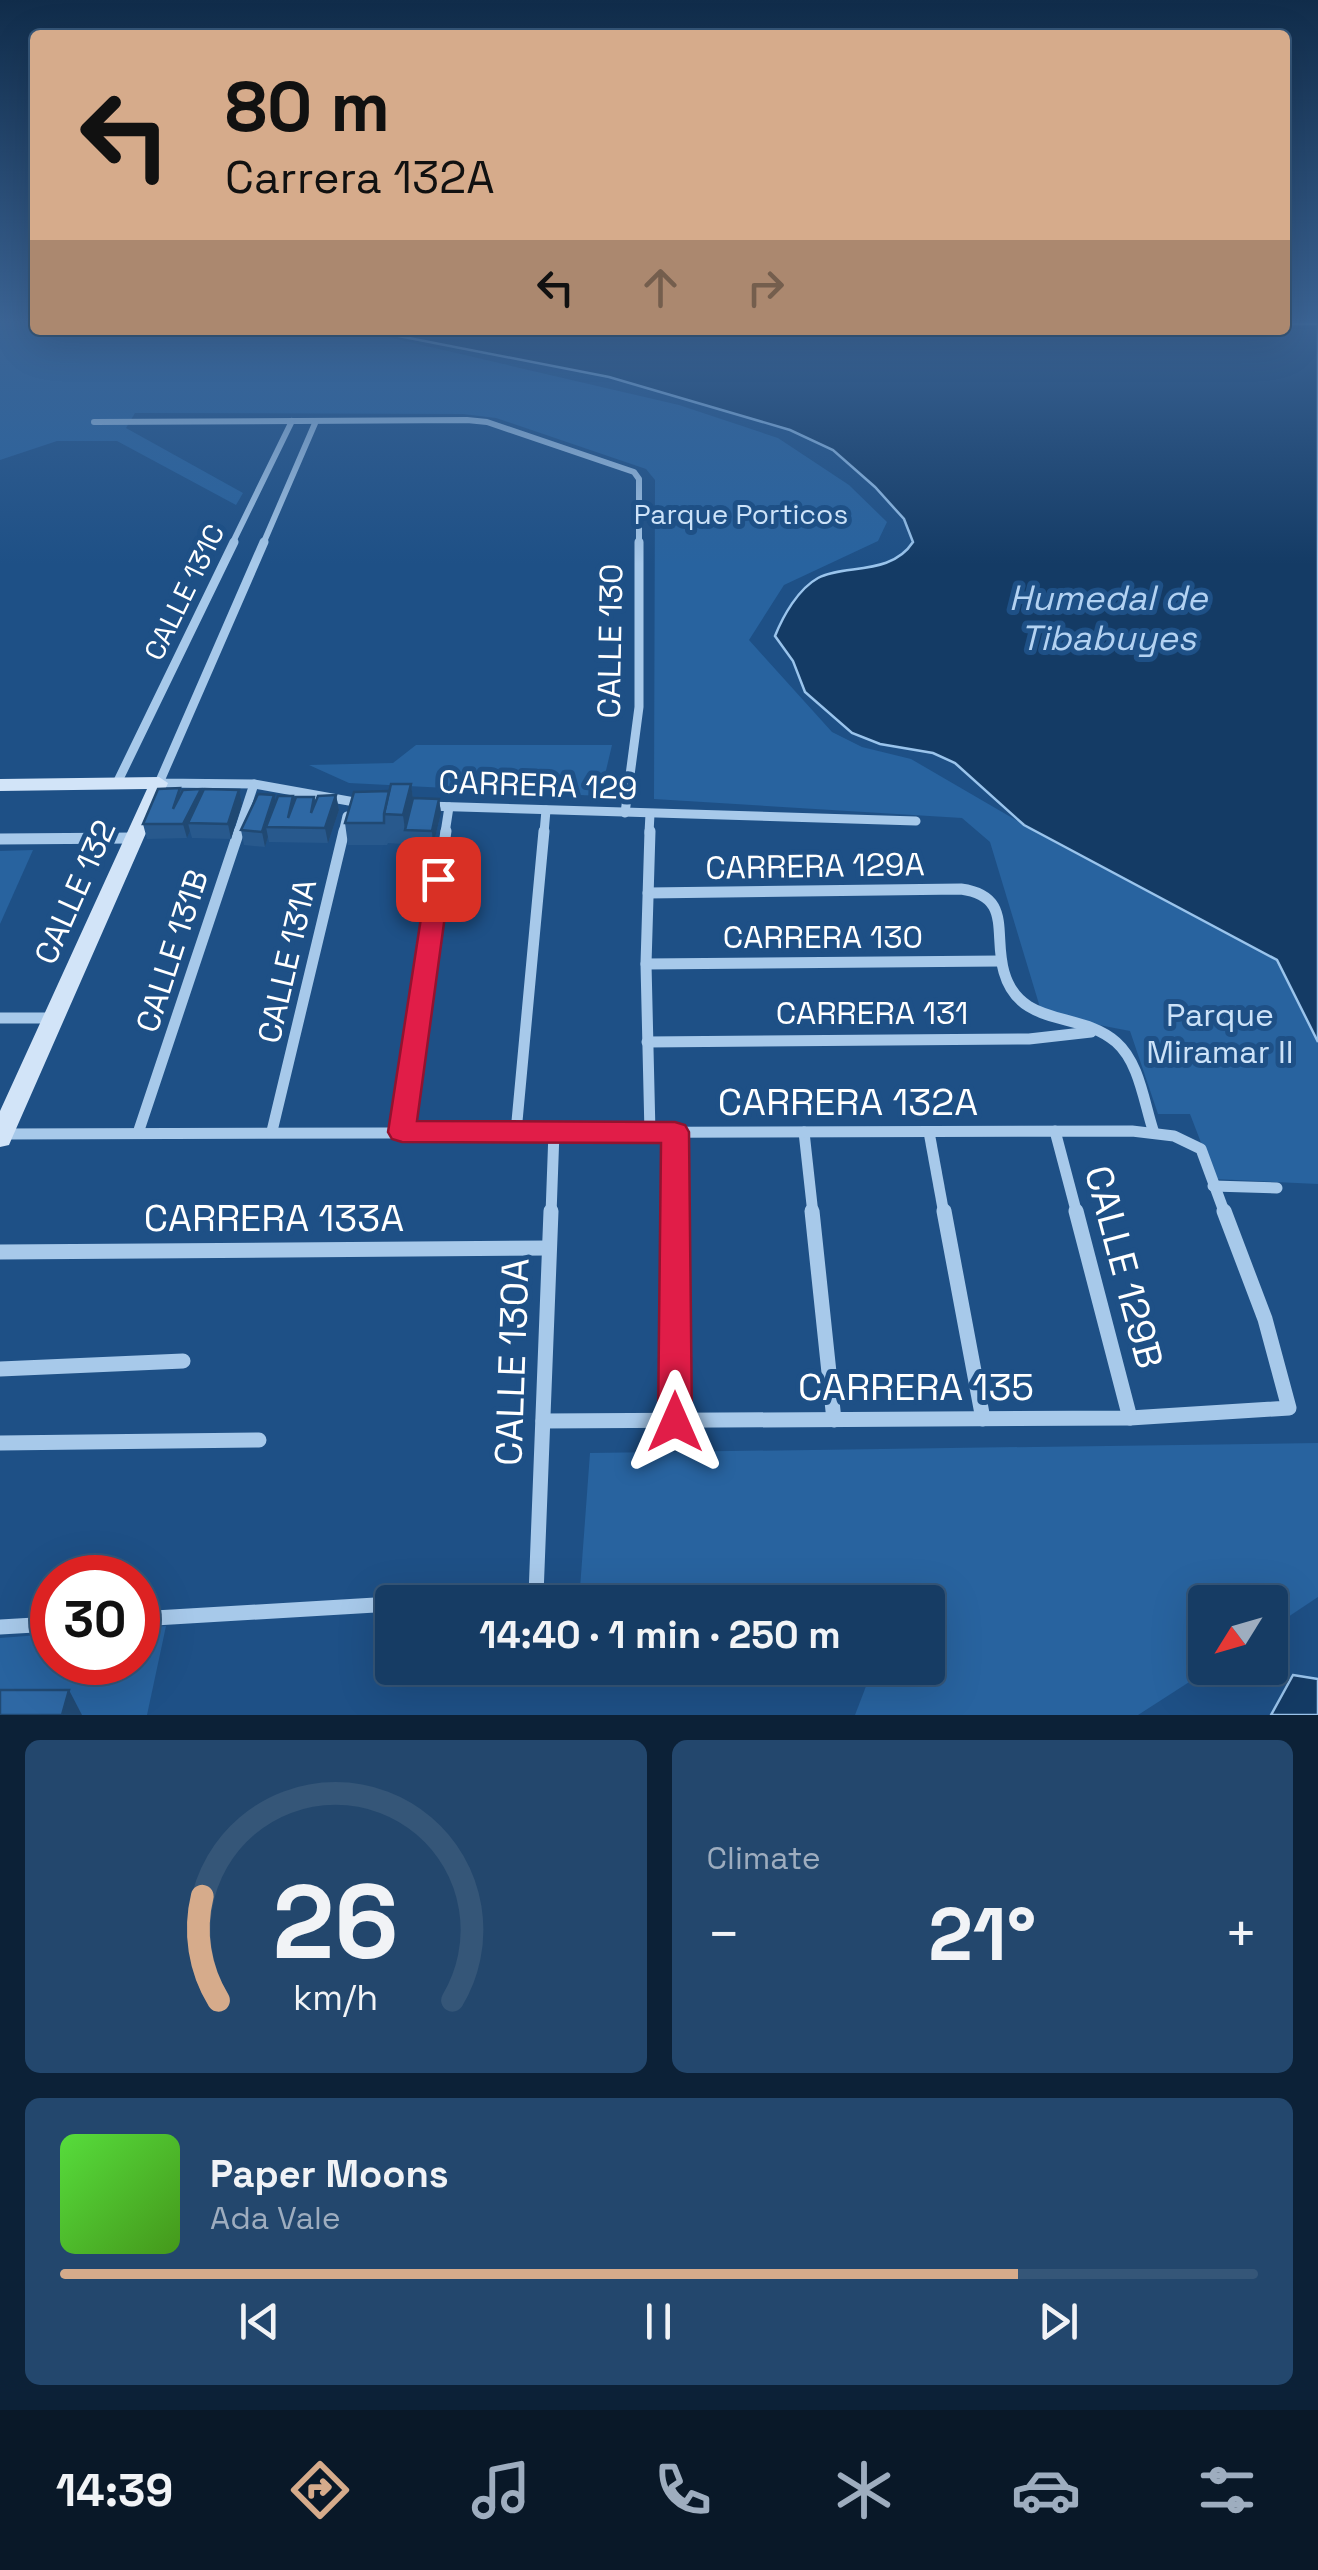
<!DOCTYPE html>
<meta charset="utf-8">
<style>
:root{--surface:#163c64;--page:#23476d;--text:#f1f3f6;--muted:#9eadbf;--line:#355678;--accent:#d6ab8b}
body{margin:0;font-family:"Space Grotesk",sans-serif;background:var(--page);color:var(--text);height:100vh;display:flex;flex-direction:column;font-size:38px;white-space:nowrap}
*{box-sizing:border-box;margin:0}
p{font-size:32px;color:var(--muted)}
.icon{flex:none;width:55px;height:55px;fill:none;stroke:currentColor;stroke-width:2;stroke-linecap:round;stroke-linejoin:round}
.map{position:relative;height:1715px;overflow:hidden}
.side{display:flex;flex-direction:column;gap:25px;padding:25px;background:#0c2137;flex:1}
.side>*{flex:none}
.guide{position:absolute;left:30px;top:30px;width:1260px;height:305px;border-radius:10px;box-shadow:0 10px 40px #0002,0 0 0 2px var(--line);background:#d6ab8b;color:#111;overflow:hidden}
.needle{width:65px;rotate:233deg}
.tools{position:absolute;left:1188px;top:1585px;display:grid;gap:20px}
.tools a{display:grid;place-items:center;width:100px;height:100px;border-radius:10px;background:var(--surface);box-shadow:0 10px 40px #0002,0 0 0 2px var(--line);font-size:50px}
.speed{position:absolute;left:30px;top:1555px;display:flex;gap:20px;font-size:50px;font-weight:700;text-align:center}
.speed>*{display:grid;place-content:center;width:130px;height:130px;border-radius:50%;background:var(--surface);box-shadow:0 10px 40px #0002,0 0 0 2px var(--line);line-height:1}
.speed .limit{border:15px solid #d22;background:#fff;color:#111}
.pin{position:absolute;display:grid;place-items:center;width:85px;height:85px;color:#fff;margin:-42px;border-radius:20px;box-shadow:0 5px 15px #0006}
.me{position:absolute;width:110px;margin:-55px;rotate:0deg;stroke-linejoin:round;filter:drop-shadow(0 0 8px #0008)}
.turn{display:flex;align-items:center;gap:35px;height:210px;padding:0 30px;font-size:45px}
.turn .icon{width:130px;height:130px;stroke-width:2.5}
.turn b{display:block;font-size:70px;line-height:85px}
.lanes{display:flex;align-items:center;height:95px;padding:0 30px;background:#0003;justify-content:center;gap:50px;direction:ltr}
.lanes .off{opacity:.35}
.big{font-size:75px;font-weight:700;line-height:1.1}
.side .widget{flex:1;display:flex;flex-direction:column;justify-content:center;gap:15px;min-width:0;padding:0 35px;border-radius:15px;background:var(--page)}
.side .dial{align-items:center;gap:0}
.dial svg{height:260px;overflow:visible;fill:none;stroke:var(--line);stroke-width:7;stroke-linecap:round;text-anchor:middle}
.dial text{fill:var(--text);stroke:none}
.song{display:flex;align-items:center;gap:30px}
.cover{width:120px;height:120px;border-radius:15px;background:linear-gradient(135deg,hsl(110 70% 55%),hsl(100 70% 35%))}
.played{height:10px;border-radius:5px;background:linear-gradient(90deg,var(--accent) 80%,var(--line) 80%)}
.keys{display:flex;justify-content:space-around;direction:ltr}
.heat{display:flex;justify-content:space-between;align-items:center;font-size:55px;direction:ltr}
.side .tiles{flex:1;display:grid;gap:25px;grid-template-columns:1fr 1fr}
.widget:last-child{grid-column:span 2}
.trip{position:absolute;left:375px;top:1585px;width:570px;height:100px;border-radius:10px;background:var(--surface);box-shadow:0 10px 40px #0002,0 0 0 2px var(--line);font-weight:700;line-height:100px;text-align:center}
.tabs{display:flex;height:160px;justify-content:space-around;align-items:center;background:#091828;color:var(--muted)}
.tabs .icon{width:70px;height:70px}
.tabs .active{color:var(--accent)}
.tabs b{font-size:45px;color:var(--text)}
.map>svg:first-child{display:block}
</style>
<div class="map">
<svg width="1318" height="1715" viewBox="0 0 1318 1715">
<rect width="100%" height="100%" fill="#1e5086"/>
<g fill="#28639f">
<polygon points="0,324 35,324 35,330 305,330 383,336 679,405 778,438 849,485 887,522 878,541 784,585 749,640 832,732 862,747 911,759 1059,845 1278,961 1318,1042 1318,1184 1215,1179 1190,1114 1158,1114 1130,1031 1042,1014 990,842 962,818 654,799 655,480 646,469 496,418 463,414 135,413 126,428 243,493 236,505 117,441 57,441 0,460"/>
<polygon points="416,745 612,745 600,796 349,783 309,765 393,763"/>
<polygon points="33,850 0,924 0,851"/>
<polygon points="1318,1443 1318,1597 1270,1629 1270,1602 1205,1602 1205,1668 1211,1668 1138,1715 855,1715 873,1668 928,1668 928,1602 579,1602 590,1453"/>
<polygon points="166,1626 147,1715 0,1715 0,1638 52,1634 52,1662 138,1662 138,1628"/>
</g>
<g fill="#143b65" stroke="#9ac4ec" stroke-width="2.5">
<path d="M1285,324H1318V1042L1277,960L1024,825L955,763L933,753L880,744L852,733L805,692L793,661L775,636C783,616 798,589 818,578C844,564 891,576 913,542L904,519L875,487L833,450L790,430L609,377L368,330H1285Z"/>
<polygon points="1293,1675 1318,1679 1318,1715 1271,1715"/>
</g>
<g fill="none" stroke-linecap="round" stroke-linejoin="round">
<g stroke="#a7c9ea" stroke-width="6">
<polyline points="94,422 467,420 487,422 634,472 639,479 639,544"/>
<polyline points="232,544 292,421"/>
<polyline points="263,544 316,421"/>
</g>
<g stroke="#a7c9ea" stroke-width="9">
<polyline points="264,542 159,783 254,784 360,803"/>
<polyline points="117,783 234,542"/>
<polyline points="427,806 916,821"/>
<polyline points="625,813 639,707 639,542"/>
<polyline points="238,833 254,784"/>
<polyline points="343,833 347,816"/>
<polyline points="445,833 449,807"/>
<polyline points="544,833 546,810"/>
<polyline points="649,833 650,814"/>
</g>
<g stroke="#a7c9ea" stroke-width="11">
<polyline points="650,831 646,964 650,1133"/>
<polyline points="0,839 134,838"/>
<path d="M648,893L961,889C1013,896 993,934 1004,972C1020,1029 1080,1010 1116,1042C1140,1063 1144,1104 1154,1133"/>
<polyline points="646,964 1000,961"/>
<polyline points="0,1018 54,1018"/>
<polyline points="647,1042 1029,1039 1091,1032"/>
<polyline points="272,1131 344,831"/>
<polyline points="401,1131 446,831"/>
<polyline points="1055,1131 1077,1214"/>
<polyline points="516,1132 544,831"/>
<polyline points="675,1132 675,1214"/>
<polyline points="804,1132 813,1214"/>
<polyline points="929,1132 944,1214"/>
<polyline points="138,1133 239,831"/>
<polyline points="2,1134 1132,1131 1174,1136 1201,1149 1225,1214"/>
<polyline points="1213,1186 1277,1188"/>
<polyline points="551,1214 554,1132"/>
</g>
<g stroke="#a7c9ea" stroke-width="15">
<polyline points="675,1211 675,1422"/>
<polyline points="812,1211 834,1420"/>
<polyline points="944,1211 983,1419"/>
<polyline points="1076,1211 1130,1418"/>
<polyline points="0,1252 549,1248"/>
<polyline points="0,1369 183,1361"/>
<polyline points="543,1421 1130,1418 1289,1408 1265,1319 1224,1211"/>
<polyline points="0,1443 259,1440"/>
<polyline points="410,1602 536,1595 551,1211"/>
<polyline points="138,1619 392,1604"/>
<polyline points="0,1627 52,1624"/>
</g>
<polygon fill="#d2e4f8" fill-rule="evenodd" points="159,777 168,783 12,1138 9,1145 0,1147 0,1111 147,789 0,791 0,779"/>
</g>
<g fill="#28598d">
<polygon points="411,784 413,798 439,799 441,813 433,846 388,843 387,845 348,845 345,823 389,791"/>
<polygon points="180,788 181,793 201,789 202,793 239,790 242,804 231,839 192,838 190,831 187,838 147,839 143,824"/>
<polygon points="336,795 339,810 328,843 269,842 268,837 265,847 244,845 241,830 276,804 314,797 315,803"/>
</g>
<g fill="#204973">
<polygon points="411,784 415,813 405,830 403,815"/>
<polygon points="201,789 204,804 188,823 190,831 187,838 183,824"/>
<polygon points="239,790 242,804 231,839 228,824"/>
<polygon points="274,795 277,810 266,827 268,837 265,847 262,832"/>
<polygon points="336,795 339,810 328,843 325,828"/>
<polygon points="439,799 441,813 433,846 432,831"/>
<polygon points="69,1690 82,1715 62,1715"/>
</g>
<g fill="#2e68a4" stroke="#204973" stroke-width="2.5">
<polygon points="391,784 411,784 403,815 384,814"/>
<polygon points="180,788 173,809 183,790 201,789 183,824 143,824 158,789"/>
<polygon points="204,789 239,790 228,824 188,823"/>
<polygon points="389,791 384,814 384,823 345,823 354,792"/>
<polygon points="258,794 274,795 262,832 241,830"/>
<polygon points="336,795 325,828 266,827 278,796 293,796 288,818 296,797 314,797 311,813 318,796"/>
<polygon points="413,798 439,799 432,831 405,830"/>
<polygon points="0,1690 69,1690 62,1715 0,1715"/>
</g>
<linearGradient id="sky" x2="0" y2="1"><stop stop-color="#102c4a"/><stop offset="0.57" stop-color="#3b6495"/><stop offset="1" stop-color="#3b6495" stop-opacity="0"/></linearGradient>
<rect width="1318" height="564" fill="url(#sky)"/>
<polygon fill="#e11d48" stroke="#92132f" stroke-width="2.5" points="438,872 450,879 417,1121 675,1122 685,1125 689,1132 692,1422 687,1432 675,1437 663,1432 658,1422 661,1143 402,1142 392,1139 388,1132 427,879"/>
<g text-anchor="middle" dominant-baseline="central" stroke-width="10" stroke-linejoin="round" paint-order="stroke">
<g font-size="28" fill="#cce2f8" stroke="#1e5086">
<text x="741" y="514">Parque Porticos</text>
</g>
<g font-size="28" fill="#fff" stroke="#1e5086">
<text transform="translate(184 592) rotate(-64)">CALLE 131C</text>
</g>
<g font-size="32" fill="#fff" stroke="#1e5086">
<text transform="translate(610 641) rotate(-89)">CALLE 130</text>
<text transform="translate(538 785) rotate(2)">CARRERA 129</text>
<text transform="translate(815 866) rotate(-1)">CARRERA 129A</text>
<text transform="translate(75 892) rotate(-66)">CALLE 132</text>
<text x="823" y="937">CARRERA 130</text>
<text transform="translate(172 951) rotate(-72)">CALLE 131B</text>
<text transform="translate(287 961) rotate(-77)">CALLE 131A</text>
<text x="872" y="1013">CARRERA 131</text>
</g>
<g font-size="32" fill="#cce2f8" stroke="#1e5086">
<text x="1220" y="1015">Parque<tspan x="1220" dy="37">Miramar II</tspan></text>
</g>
<g font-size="35" font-style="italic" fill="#b3d2f2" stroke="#1e5086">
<text x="1108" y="598">Humedal de<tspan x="1108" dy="40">Tibabuyes</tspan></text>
</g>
<g font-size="38" fill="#fff" stroke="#1e5086">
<text x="848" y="1102">CARRERA 132A</text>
<text x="274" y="1218">CARRERA 133A</text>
<text transform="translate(1124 1267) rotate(75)">CALLE 129B</text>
<text transform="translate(512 1362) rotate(-88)">CALLE 130A</text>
<text x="916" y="1387">CARRERA 135</text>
</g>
</g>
</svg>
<div class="tools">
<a><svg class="needle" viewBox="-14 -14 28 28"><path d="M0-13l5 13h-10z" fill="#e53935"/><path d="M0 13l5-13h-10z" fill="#9eadbf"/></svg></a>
</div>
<div class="speed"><div class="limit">30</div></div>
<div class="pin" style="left:438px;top:879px;background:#d93025"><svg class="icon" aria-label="arrive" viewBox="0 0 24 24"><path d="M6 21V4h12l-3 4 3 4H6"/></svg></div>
<svg class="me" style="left:675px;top:1422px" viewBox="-20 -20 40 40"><path d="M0-17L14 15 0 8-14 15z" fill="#e11d48" stroke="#fff" stroke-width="4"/></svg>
<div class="trip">14:40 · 1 min · 250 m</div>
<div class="guide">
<div class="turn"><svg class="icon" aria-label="left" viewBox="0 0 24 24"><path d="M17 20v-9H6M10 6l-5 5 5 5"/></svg><div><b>80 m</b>Carrera 132A</div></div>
<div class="lanes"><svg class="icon" aria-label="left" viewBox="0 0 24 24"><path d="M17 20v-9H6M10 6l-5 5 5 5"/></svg><svg class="icon off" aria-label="ahead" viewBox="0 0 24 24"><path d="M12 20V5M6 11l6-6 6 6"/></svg><svg class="icon off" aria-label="right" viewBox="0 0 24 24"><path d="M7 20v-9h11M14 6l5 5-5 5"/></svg></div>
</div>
</div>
<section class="side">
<div class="tiles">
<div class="widget dial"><svg viewBox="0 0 100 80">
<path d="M14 69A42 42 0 1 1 86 69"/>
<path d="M14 69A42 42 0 0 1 9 37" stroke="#d6ab8b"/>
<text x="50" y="56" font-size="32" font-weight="700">26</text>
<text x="50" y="72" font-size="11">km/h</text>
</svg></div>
<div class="widget"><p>Climate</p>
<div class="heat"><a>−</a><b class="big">21°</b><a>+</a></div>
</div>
<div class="widget">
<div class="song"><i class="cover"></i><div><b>Paper Moons</b><p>Ada Vale</p></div></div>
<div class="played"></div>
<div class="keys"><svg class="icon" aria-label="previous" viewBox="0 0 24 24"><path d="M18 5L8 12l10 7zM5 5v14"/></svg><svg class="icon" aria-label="pause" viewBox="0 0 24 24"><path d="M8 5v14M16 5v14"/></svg><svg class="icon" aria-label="next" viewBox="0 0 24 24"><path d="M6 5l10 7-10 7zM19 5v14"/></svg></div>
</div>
</div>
</section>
<nav class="tabs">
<b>14:39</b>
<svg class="icon active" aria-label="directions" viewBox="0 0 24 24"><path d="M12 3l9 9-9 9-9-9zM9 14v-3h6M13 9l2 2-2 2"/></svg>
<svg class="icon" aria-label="music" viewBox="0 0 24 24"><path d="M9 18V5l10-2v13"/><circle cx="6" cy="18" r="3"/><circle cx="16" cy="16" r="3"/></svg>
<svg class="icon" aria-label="phone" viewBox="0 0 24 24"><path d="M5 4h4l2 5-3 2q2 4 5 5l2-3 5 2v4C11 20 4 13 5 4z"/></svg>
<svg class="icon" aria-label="climate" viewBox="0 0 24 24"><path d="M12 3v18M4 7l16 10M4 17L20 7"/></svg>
<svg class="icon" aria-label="car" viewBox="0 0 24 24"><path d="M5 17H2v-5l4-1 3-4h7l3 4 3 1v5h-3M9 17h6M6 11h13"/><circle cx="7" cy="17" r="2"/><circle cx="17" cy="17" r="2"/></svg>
<svg class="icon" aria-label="filters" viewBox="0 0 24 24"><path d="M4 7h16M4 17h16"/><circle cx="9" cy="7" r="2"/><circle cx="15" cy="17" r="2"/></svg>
</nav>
